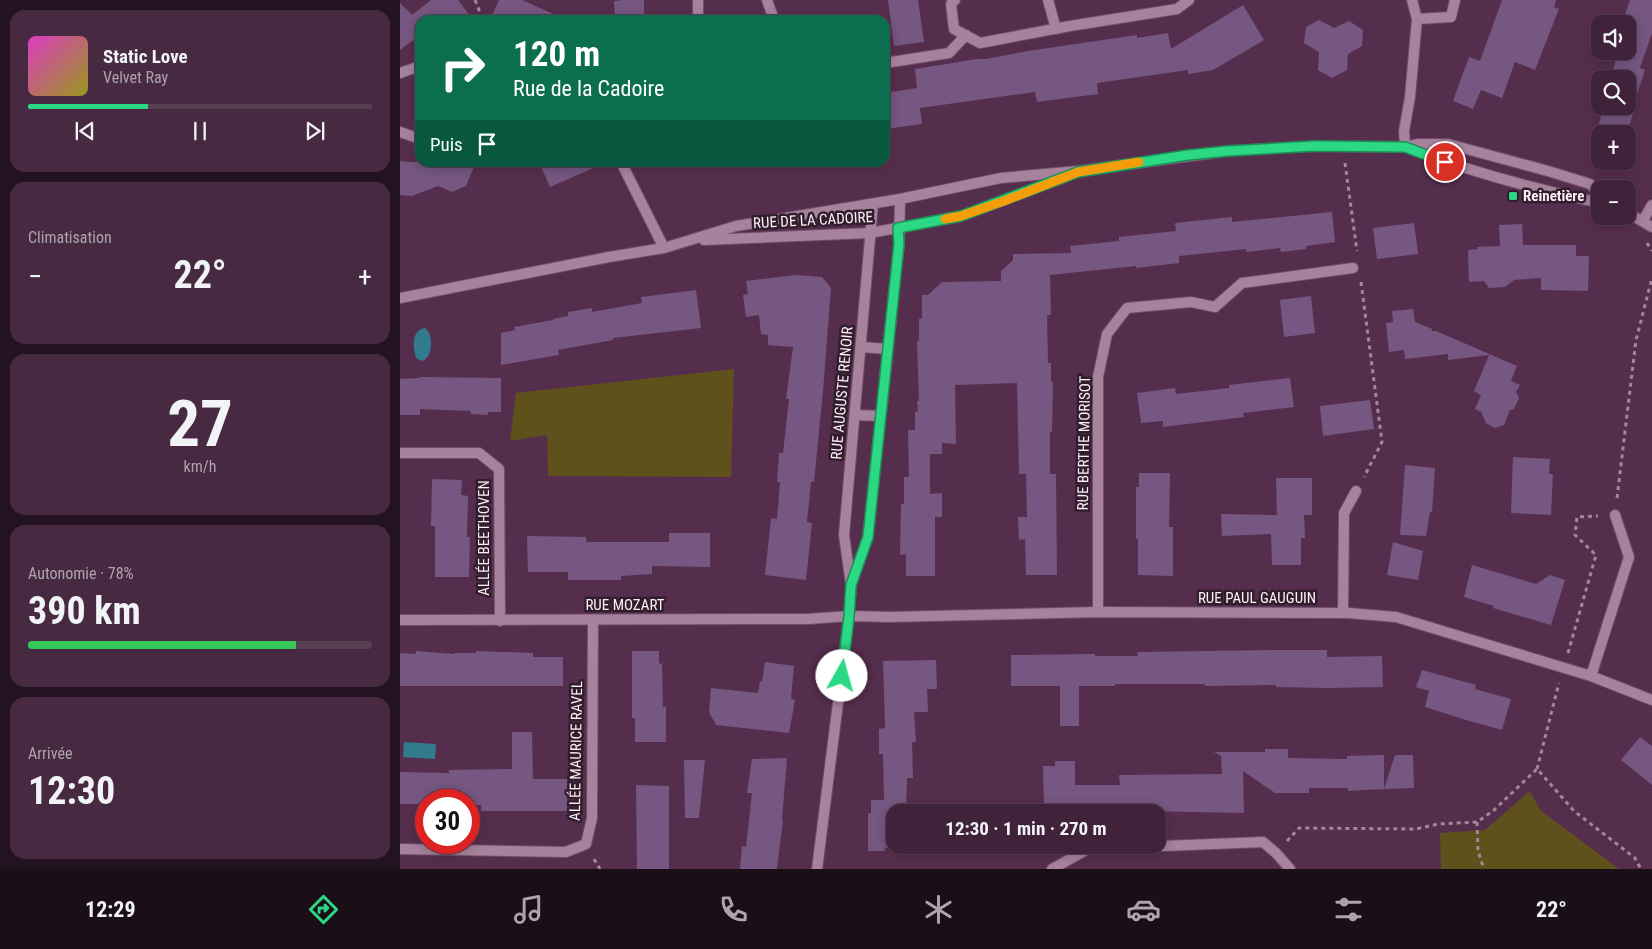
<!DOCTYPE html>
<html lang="fr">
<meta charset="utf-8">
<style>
:root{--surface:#40223a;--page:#472a42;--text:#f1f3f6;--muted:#aea4af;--line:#593f54;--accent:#2bd884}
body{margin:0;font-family:"Roboto Condensed",sans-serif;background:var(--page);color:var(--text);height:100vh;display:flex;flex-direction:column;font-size:19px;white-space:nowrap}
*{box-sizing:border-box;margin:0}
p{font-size:16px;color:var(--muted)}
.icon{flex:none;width:28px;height:28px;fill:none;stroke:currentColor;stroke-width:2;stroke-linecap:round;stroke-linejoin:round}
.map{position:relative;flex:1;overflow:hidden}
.sheet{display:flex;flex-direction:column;gap:10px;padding:10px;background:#231320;width:400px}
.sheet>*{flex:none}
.top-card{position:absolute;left:15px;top:15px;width:475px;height:152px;border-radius:15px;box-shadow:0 2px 12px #0003,0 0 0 1px var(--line);background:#0b6e4f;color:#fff;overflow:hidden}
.buttons{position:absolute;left:1191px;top:15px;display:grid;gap:10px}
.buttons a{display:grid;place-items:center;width:45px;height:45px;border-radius:10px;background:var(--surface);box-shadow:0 2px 12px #0003,0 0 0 1px var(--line);font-size:25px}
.speed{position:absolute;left:15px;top:789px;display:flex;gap:10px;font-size:25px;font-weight:700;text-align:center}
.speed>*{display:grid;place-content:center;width:65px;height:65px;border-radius:50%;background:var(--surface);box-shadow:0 2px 12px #0003,0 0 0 1px var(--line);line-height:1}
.speed .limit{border:8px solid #d22;background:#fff;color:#111}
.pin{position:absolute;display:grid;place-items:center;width:42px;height:42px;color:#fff;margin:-21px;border:2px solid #fff;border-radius:50%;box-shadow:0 1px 5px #0007}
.me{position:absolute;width:55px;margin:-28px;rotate:7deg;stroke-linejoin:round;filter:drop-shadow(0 0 4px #0008)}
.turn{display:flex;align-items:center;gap:18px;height:105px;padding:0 15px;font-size:22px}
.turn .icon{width:65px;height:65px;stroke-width:2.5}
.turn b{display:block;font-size:35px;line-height:42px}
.then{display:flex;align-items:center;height:48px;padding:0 15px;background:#0003;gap:10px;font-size:19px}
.big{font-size:38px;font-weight:700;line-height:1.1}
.sheet .card{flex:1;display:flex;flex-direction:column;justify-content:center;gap:8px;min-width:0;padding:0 18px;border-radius:15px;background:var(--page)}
.sheet .dial{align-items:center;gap:0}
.dial b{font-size:65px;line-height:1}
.song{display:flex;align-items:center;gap:15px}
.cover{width:60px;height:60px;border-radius:8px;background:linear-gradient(135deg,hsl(310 70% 55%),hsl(60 70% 35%))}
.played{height:5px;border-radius:2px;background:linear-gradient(90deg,var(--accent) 35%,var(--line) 35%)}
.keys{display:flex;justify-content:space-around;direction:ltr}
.heat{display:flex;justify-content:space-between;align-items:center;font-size:28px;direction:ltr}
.charge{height:8px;border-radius:4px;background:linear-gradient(90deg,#34c759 78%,var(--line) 0)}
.trip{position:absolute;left:486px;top:804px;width:280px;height:50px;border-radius:15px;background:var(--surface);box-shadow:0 2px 12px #0003,0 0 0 1px var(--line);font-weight:700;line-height:50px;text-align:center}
.tab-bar{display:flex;height:80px;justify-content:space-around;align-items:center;background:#1a0e17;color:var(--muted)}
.tab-bar .icon{width:35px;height:35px}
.tab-bar .current{color:var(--accent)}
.tab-bar b{font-size:22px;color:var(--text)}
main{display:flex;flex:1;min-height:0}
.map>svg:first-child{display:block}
</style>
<main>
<section class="sheet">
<div class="card">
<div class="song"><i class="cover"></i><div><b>Static Love</b><p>Velvet Ray</p></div></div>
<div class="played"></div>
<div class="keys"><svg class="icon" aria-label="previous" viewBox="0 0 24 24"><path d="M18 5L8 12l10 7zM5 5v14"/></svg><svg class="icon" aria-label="pause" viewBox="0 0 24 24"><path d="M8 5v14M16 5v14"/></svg><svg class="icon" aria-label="next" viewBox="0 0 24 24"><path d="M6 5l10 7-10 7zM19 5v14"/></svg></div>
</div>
<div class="card"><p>Climatisation</p>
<div class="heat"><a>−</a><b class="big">22°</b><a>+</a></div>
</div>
<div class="card dial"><b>27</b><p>km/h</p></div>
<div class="card"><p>Autonomie · 78%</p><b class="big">390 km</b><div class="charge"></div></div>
<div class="card"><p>Arrivée</p><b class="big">12:30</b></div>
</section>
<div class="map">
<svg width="1252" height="869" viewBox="0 0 1252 869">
<rect width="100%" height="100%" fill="#562e4d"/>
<g fill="#5e511b">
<polygon points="334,369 331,477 148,476 147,435 110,441 116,393"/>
<polygon points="1130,791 1140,810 1219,869 1041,869 1040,833 1085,830"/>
</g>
<g fill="#317b8c">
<path d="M25,328C34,335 33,357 22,361L17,359C12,349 11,330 25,328Z"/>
<polygon points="4,742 36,744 35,759 3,757"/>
</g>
<g fill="#755781">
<polygon points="31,0 58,0 73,20 17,20 20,23 20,35 0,50 0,3 12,15"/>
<polygon points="99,0 122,0 167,20 90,20"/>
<polygon points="223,0 244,0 244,20 215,20 214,1"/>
<polygon points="488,0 518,0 524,42 494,46"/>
<polygon points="1102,0 1156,0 1154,7 1159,9 1135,70 1115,62 1102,98 1081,90 1073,109 1053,101 1069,57 1080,61"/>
<polygon points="1230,0 1252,0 1252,33 1240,68 1245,70 1233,106 1235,107 1227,134 1196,134 1204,106 1228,106 1228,79 1210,79 1219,51 1228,51 1228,24 1222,24"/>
<polygon points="843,5 864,40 813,70 788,74 788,70 697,83 698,94 667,98 637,102 635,92 520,108 522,124 485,129 485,93 517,88 515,69 577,59 586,59 628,51 737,35 737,38 768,33 771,49"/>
<polygon points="919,20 934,28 949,21 963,30 962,46 948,54 947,70 932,78 918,70 919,52 904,43 906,27"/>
<polygon points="0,161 13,162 76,162 66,186 52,192 38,186 12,196 0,195"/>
<polygon points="139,162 207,162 150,187"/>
<polygon points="932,212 935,242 906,246 906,249 881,252 880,248 846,252 846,249 779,256 779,263 736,268 736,266 650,275 651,315 647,315 648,363 651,363 651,382 653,382 652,432 650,432 650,474 656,474 657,575 626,575 625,539 619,540 618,517 627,517 626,474 619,474 617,383 555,385 556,444 542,443 542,454 530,454 530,494 542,493 542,517 535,517 535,576 506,576 506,554 500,555 501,504 504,504 504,477 509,477 508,430 515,430 515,412 518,411 517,401 519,401 517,341 519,341 519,319 522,318 522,295 528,295 542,282 601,281 601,271 613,260 613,254 671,253 670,246 719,241 719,237 776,231 775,223 832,217 832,222"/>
<polygon points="1014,223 1018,254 977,259 973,228"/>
<polygon points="1122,224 1123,245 1176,245 1176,256 1189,256 1188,291 1141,290 1141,278 1114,280 1105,287 1089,288 1084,281 1069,282 1068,250 1078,249 1077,247 1100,246 1099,225"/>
<polygon points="396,275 422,277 431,288 423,391 414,482 411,482 407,522 412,523 406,580 365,575 371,518 377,519 380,482 377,482 379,453 383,453 389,399 386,399 393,347 368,345 368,335 361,334 359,315 346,317 343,295 348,294 346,281"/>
<polygon points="296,290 301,328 213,338 213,340 158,350 159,355 101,365 101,333 115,330 114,327 153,320 153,319 168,316 168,312 192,308 192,312 242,303 241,297"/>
<polygon points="911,296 915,333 884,337 880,300"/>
<polygon points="1013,309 1015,322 1032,329 1032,331 1036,331 1117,366 1111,381 1120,385 1116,392 1119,398 1114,409 1110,410 1104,425 1095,428 1086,423 1081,412 1075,409 1081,395 1074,391 1089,355 1048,360 1048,354 1005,359 1004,350 989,352 986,323 993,322 992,311"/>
<polygon points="20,377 101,378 101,412 88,412 88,415 71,414 70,411 20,409 20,415 0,415 0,379 20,378"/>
<polygon points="890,378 894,407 843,413 844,417 763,427 763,421 741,423 737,393 775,388 776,394 829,388 829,385"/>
<polygon points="970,400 974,429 923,436 920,406"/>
<polygon points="1113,457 1150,459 1149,474 1153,474 1151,515 1111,513"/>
<polygon points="1005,465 1035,468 1032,512 1030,512 1026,536 1000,535"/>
<polygon points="739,473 770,473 769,527 773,527 773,576 738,575 738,539 736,539 736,487 739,487"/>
<polygon points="876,478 912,478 912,515 904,515 905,538 901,538 901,565 872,565 871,534 822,536 821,514 877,515"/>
<polygon points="32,479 62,480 61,495 68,496 67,537 70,537 69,577 35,577 35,526 31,526"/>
<polygon points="269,533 310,533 310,567 252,566 252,574 221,576 221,580 168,580 168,572 128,572 127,536 186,537 186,542 269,542"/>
<polygon points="993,542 1023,551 1018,580 987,575"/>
<polygon points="1072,565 1136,584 1150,575 1165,580 1151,625 1093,608 1094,606 1064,597"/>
<polygon points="876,650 927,650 927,657 982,656 983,687 926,688 876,687 876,685 805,686 805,684 715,684 715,686 679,686 679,726 660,726 660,686 611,686 611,655 695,654 695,656 738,656 737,652"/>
<polygon points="16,651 54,654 54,653 76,653 76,651 133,653 133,657 163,657 163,686 0,686 0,653 16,654"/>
<polygon points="232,651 259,651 259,664 262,663 263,707 266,707 266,742 235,742 235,718 232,718"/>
<polygon points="536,660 537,689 527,689 528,712 514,712 516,742 512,742 513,778 507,778 506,812 495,812 495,845 501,845 502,848 485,848 485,851 468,851 468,813 471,813 471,800 484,800 483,754 479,754 479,729 485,728 483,661"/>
<polygon points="365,662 394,666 391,699 395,700 389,733 316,725 309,712 311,688 358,693 360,681 362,682"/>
<polygon points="1022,670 1076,685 1075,689 1111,699 1102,730 1066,720 1025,707 1029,691 1016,687"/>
<polygon points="112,732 132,732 133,779 167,779 167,811 81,811 81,805 69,805 69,800 26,800 26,804 0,804 0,772 49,773 49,770 112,769"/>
<polygon points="1240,737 1252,746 1252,785 1221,760"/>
<polygon points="865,749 888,749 888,758 947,759 947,756 984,755 984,789 948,791 948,788 909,788 909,793 875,793 843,771 844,813 744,811 744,807 708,807 708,812 644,812 643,766 655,766 655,761 675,761 675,785 720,785 719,775 822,774 821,756 814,752 865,752"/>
<polygon points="995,755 1013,755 1014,788 984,789"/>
<polygon points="387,758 382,820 383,820 377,869 340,869 342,846 346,847 352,793 347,793 352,759"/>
<polygon points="284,760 305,760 299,818 285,818"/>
<polygon points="236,785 269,786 269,869 237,869"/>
</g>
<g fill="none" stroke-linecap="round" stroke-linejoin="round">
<g stroke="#714d69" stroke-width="12">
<g id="lane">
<polyline points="1017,19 1051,17 1055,0"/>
<polyline points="815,307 842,283 953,268"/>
</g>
</g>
<g stroke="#714d69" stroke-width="12">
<g id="street">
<polyline points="298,0 298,20"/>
<polyline points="367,0 373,17 369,20"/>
<polyline points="555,0 551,4 554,29 580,43 670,26 777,9 789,0"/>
<polyline points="648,0 656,29"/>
<polyline points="485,63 549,53 566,35"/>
<polyline points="0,73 20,66"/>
<polyline points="0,132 20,139"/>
<path d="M1005,147C1068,171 1134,189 1200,203"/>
<polyline points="1005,147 1004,131 1010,97 1017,19 1012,0"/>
<polyline points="221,162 264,248"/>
<polyline points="1228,213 1252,227"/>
<polyline points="1243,220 1252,205"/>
<polyline points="304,240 470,233 561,216 668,176"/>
<polyline points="0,298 209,257 264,248 336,226 500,199 601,178 678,171 828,151 915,146 1005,147 1018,144 1048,144 1148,171 1190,184 1200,194"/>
<polyline points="461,347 488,349"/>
<polyline points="455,415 481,416"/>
<polyline points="0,453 79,453 99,469 100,621"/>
<polyline points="452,582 468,537 499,244 500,199"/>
<polyline points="698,612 698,377 707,334 727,308 791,302 815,307"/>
<polyline points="943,613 944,513 956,491"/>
<polyline points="0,620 408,619 449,616 489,617 698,612 948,613 996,617 1191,676 1252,700"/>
<polyline points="1191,676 1229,557 1215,515"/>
<polyline points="0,849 166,852 186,844 192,818 193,620"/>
<polyline points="417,869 449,616 451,585 444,535 473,204"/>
<polyline points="652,869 688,849 863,842 876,853 890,869"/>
</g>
</g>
<g stroke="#a3879d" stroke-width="3" stroke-dasharray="4 4" stroke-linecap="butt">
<polyline points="75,0 83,20"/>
<polyline points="945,163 957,251"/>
<polyline points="1205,219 1204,220 1215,226"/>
<polyline points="1247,243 1252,251"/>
<polyline points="961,282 982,442 964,477"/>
<polyline points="1217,498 1236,340 1252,278"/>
<polyline points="1168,653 1196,555 1175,535 1177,517 1198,516"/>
<polyline points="1137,769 1159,683"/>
<polyline points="1077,822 1078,851 1084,869"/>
<polyline points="887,841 899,828 1016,829 1038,824 1077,822 1093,811 1137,769 1174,811 1235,858 1241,869"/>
<polyline points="194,859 200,869"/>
</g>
<use href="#lane" stroke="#a6829d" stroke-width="10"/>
<use href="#street" stroke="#a6829d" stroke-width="10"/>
</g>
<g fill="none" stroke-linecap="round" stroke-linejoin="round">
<g stroke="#1c8c56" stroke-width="12">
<polyline id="route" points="442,676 449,616 451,585 468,537 499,244 498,228 561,216 678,172 788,155 828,151 915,146 1005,147 1045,162"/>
</g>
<use href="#route" stroke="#2bd884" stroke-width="9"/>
<polyline stroke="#f59e0b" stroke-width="9" points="545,219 561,216 604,201 678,172 739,162"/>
</g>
<rect fill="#2bd884" stroke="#311e2c" stroke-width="2" x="1108" y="191" width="10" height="10" rx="2.5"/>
<g text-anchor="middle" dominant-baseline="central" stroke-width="5" stroke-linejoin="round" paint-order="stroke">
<g font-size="15" font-weight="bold" fill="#fdeef9" stroke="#311e2c" text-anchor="start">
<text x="1123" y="196">Reinetière</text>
</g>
<g font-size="15" fill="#fdeef9" stroke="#311e2c">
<text transform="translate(413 220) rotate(-3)">RUE DE LA CADOIRE</text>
<text transform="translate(442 393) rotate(-85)">RUE AUGUSTE RENOIR</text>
<text transform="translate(684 443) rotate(-89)">RUE BERTHE MORISOT</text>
<text transform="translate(84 538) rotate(-90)">ALLÉE BEETHOVEN</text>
<text x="857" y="598">RUE PAUL GAUGUIN</text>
<text x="225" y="605">RUE MOZART</text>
<text transform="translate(176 751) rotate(-89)">ALLÉE MAURICE RAVEL</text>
</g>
</g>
</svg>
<div class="buttons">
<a><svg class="icon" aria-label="sound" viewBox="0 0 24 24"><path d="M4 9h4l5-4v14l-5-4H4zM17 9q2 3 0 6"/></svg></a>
<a><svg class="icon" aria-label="search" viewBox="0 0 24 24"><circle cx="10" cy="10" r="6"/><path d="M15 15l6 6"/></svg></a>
<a>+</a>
<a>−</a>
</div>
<div class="speed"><div class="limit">30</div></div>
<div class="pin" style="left:1045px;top:162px;background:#d93025"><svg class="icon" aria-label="arrive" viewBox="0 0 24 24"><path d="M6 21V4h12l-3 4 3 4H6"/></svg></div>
<svg class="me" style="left:442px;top:676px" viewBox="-20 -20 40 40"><circle r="19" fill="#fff"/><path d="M0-13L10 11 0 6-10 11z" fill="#2bd884"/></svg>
<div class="trip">12:30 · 1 min · 270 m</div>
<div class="top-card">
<div class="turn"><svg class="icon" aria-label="right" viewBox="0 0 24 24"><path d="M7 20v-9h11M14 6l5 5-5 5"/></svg><div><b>120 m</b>Rue de la Cadoire</div></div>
<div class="then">Puis<svg class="icon" aria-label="arrive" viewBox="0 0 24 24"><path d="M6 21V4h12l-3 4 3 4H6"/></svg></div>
</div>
</div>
</main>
<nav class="tab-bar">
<b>12:29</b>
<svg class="icon current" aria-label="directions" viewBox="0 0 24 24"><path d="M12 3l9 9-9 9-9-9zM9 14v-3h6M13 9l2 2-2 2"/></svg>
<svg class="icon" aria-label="music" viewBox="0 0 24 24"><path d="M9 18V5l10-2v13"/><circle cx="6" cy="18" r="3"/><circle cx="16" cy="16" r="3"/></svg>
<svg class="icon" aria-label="phone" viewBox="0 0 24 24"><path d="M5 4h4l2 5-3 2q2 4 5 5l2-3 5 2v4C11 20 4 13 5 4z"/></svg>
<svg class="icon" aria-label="climate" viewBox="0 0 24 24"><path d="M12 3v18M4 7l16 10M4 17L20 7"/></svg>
<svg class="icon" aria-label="car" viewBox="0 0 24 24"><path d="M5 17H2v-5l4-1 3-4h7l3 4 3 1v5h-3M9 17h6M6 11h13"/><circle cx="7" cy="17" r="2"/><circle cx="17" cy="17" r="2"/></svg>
<svg class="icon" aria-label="filters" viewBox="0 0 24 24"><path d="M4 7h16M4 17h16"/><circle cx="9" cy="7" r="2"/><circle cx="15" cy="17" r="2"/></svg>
<b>22°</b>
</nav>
